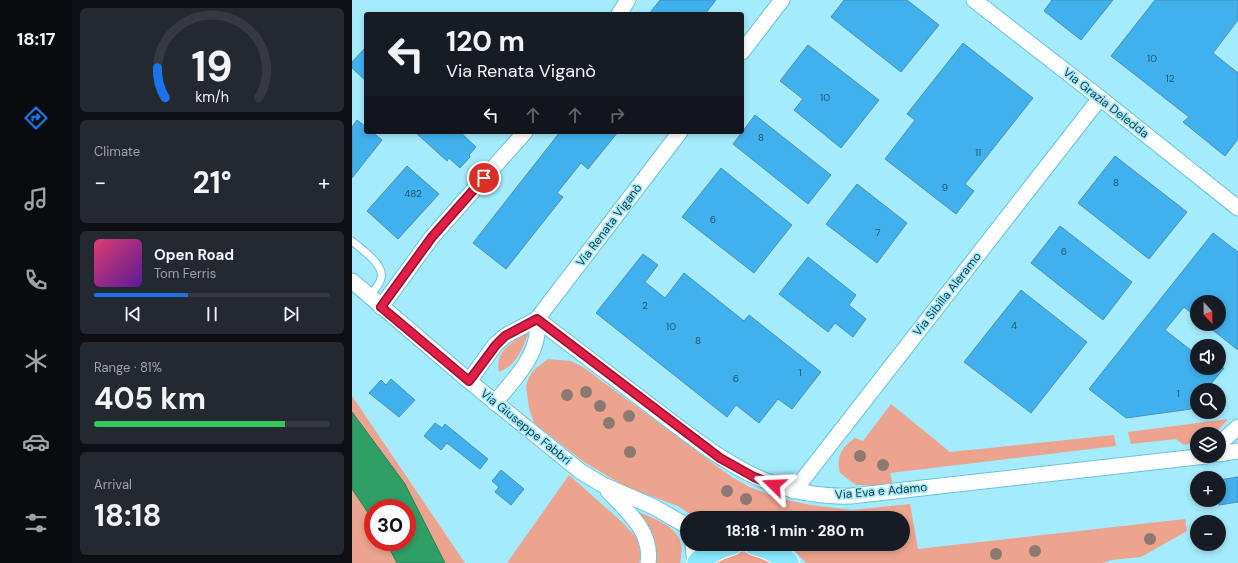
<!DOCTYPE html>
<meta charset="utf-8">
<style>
:root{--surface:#171b24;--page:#242831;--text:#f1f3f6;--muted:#9ea1a6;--line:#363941;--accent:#1a73e8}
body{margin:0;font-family:"DM Sans",sans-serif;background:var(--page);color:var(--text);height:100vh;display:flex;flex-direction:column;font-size:15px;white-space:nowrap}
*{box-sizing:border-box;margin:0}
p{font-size:13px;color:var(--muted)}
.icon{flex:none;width:22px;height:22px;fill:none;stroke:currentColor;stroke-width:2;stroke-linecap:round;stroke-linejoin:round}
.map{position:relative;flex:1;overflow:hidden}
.side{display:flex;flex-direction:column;gap:8px;padding:8px;background:#0d0f14;width:280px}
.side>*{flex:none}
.banner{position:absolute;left:12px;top:12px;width:380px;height:122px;border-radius:4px;box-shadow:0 2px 6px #0003;background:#171b24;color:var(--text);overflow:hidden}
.needle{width:26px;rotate:158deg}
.buttons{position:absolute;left:838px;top:295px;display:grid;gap:8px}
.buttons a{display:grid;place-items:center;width:36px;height:36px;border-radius:50%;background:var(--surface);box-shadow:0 2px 6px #0003;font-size:20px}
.speed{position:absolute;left:12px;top:499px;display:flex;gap:8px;font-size:20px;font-weight:700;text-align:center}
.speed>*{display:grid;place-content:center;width:52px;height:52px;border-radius:50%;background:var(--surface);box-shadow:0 2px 6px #0003;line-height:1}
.speed .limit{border:6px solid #d22;background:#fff;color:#111}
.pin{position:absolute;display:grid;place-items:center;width:34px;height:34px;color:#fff;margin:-17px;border:2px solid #fff;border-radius:50%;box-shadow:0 1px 4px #0007}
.me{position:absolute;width:44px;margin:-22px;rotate:291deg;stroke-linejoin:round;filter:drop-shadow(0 0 3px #0008)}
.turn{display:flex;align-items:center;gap:14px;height:84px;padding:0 16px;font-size:18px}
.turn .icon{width:52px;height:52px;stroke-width:2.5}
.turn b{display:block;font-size:28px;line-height:34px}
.lanes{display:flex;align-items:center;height:38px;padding:0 16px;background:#0003;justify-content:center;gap:20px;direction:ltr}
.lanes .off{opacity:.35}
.big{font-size:30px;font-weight:700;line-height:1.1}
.side .tile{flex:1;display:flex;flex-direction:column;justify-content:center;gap:6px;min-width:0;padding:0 14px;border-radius:6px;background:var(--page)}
.side .dial{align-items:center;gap:0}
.dial svg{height:104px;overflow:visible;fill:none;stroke:var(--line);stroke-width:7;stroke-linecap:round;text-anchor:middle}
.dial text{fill:var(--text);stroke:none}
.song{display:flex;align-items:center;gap:12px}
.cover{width:48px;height:48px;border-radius:6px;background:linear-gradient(135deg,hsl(340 70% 55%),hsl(270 70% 35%))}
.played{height:4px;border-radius:2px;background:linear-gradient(90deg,var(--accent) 40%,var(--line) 40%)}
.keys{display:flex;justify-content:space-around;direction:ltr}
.heat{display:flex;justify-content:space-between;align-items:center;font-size:22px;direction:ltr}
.charge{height:6px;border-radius:3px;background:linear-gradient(90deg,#34c759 81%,var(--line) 0)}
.trip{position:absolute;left:328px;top:511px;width:230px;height:40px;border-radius:20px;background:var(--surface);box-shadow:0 2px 6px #0003;font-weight:700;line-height:40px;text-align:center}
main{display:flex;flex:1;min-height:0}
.menu{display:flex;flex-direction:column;width:72px;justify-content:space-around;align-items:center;background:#090b0e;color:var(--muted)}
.menu .icon{width:28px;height:28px}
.menu .current{color:var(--accent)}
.menu b{font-size:18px;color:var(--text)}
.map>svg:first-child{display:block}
</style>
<main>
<nav class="menu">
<b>18:17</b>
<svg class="icon current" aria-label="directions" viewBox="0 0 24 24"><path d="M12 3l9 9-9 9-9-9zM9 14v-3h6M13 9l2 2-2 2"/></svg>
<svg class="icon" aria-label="music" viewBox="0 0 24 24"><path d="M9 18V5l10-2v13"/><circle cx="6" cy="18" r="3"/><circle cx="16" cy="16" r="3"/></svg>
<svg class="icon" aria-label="phone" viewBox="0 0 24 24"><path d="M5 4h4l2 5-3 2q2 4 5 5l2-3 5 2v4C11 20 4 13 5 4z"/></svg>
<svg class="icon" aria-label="climate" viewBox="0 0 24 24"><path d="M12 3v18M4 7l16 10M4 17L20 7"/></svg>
<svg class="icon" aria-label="car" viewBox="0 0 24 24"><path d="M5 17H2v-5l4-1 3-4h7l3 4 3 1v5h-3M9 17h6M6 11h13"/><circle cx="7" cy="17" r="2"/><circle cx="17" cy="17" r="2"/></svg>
<svg class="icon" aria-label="filters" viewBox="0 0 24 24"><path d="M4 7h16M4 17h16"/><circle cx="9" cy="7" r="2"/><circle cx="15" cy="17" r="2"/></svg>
</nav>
<section class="side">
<div class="tile dial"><svg viewBox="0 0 100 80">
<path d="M14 69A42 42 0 1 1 86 69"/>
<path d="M14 69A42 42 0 0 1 8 46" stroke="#1a73e8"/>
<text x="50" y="56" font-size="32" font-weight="700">19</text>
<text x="50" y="72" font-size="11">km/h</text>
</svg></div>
<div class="tile"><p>Climate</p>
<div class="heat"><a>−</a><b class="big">21°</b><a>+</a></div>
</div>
<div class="tile">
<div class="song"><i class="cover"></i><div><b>Open Road</b><p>Tom Ferris</p></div></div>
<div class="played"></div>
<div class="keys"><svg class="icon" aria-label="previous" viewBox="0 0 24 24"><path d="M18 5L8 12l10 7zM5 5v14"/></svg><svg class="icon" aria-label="pause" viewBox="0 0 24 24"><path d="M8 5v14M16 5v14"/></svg><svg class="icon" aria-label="next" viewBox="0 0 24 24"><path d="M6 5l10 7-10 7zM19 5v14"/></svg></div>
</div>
<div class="tile"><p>Range · 81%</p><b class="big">405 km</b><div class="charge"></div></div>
<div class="tile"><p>Arrival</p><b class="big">18:18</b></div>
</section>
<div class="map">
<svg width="886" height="563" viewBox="0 0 886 563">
<rect width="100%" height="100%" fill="#a4ebfd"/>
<g fill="#eda48f" fill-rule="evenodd">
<path d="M177,332C170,350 165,365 147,372C142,351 162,341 177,332Z"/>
<polygon points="196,359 219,361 231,367 381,478 400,488 429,499 459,505 500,510 558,504 566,549 833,519 835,531 789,557 759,560 751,563 454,563 436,544 551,544 551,518 344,518 326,506 274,487 232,462 182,423 177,408 174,386 177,377 183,369"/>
<path d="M0,396L113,563H0ZM21,508H55V542H21Z"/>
<path d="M539,404L598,452L762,435L764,446L538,473L541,485H504L488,473C484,456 489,448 503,438L511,441Z"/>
<path d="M876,419C864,433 864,434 845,434V441L832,445L824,439L779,444L776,432Z"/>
<polygon points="217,475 270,522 284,537 289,553 287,563 155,563"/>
<path d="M282,510C307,521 337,528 328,563H303Z"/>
<polygon points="389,552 398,553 422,563 360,563 380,553"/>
</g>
<polygon fill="#2f9f66" stroke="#26805c" points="0,412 53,484 93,563 45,563 34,542 55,542 55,508 21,508 21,520 0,489"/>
<g fill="#41b1ed" stroke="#4a90b8">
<polygon points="308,0 364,0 353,14 297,14"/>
<polygon points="492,0 555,0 587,25 549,72 479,17"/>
<polygon points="700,0 761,0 729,40 692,11"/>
<polygon points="803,0 886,0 886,20 861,53 886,73 886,139 873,156 831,122 837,117 759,56"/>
<polygon points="611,43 681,98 613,184 622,191 604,214 533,159 563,120 555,114"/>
<polygon points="456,45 527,100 489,148 442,110 451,99 428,81"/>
<polygon points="14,47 14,81 0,68 0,62"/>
<polygon points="403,115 479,175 456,204 381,144"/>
<polygon points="5,120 14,127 14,132 20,132 30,140 0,178 0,127"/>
<polygon points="63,132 108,132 124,147 117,155 118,157 108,168 97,158 95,161"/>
<polygon points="208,132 266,132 236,169 229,163 205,193 211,197 154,269 121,243"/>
<polygon points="763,156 835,212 797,259 726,203"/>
<polygon points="55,166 87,194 46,239 15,211"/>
<polygon points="369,168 440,225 402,273 330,217"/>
<polygon points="505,184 555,223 525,263 474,224"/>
<polygon points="708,226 780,282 751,320 679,263"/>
<polygon points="861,233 886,252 886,350 853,324 867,324 867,302 845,302 845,318 832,307 813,330 845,355 845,368 872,368 854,390 845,390 845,401 839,409 774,418 737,389"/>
<polygon points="291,254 306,265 293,282 313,298 332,273 392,321 397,315 469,372 440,409 426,399 407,423 384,405 375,417 244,313"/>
<polygon points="456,257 504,295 497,305 514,319 501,337 483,323 476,332 427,294"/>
<polygon points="669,290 735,342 679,413 612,362"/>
<polygon points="39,379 63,400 47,417 17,393 29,380 34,385"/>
<polygon points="83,423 90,428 93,424 136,459 128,469 95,443 89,450 72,436"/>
<polygon points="149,470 172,489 159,505 143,492 147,487 140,481"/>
<polygon points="886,477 886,502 867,505 867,480"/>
</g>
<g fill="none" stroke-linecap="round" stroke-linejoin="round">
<g stroke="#68c3da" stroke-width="9">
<path id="service" d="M0,241C9,249 33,265 29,278C28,285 21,291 17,296"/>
</g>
<g stroke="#68c3da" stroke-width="17">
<g id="minor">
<polyline points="622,0 748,98 886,208"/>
<polyline points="267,14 276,0"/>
<polyline points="390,52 430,0"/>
<polyline points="0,281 117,381 228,471 251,485 302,507 335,526"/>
<polyline points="29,307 80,237 173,132"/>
<path d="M185,319C222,347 259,376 296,404C361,453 413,499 499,496L854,456"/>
<polyline points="117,381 143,345 153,336 185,319 328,132"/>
<path d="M143,403C159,382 182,361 185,334C186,329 185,324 185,319"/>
<polyline points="867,444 886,427"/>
<polyline points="867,454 886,451"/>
<path d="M256,491C275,511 301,532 296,563"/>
<polyline points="442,491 748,98"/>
<polyline points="341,544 343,563"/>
</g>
</g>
<g stroke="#fff" stroke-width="24">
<g id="primary">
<path d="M403,544C416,547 427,553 436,563"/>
<path d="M346,563C355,553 367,547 379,544"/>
</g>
</g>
<use href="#service" stroke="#fff" stroke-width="7"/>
<use href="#minor" stroke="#fff" stroke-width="15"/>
<use href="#primary" stroke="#89e8fd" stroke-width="22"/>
</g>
<g fill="#8c7a72">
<circle cx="234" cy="392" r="6"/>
<circle cx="215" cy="395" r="6"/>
<circle cx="248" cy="406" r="6"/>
<circle cx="277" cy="416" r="6"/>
<circle cx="257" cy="423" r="6"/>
<circle cx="278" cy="452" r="6"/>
<circle cx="508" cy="456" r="6"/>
<circle cx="531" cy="465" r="6"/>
<circle cx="375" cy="491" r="6"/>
<circle cx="394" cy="499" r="6"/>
<circle cx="798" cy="539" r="6"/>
<circle cx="683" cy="551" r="6"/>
<circle cx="644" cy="554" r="6"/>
</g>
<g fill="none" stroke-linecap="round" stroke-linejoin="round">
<g stroke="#92132f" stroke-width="10">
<polyline id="route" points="132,178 80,237 29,307 117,381 144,345 153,336 185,319 368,458 402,477 422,485"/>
</g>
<use href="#route" stroke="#e11d48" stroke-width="7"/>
</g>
<g text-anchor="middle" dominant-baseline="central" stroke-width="3.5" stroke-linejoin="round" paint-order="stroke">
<g font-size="10" fill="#1e576e">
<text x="800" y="58">10</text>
<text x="818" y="78">12</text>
<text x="473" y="97">10</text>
<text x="409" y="137">8</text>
<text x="626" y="152">11</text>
<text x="764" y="182">8</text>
<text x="593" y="187">9</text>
<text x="61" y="193">482</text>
<text x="361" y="219">6</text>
<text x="526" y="232">7</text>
<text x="712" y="251">6</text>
<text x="293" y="305">2</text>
<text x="662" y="325">4</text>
<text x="319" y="326">10</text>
<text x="346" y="340">8</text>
<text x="448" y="372">1</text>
<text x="384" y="378">6</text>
<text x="826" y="393">1</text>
</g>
<g font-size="12" fill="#123943" stroke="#a4ebfd">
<text transform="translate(754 103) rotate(38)">Via Grazia Deledda</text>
<text transform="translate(257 225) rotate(-53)">Via Renata Viganò</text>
<text transform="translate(595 294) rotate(-52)">Via Sibilla Aleramo</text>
<text transform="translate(174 427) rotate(39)">Via Giuseppe Fabbri</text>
<text transform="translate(529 491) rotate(-5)">Via Eva e Adamo</text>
</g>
</g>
</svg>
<div class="buttons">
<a><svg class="needle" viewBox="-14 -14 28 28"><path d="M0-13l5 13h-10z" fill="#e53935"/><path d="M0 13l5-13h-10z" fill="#9ea1a6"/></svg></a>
<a><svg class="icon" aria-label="sound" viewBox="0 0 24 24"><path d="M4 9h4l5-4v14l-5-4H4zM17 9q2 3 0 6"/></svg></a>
<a><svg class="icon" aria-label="search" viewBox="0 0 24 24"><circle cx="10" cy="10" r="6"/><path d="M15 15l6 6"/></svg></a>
<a><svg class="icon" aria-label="layers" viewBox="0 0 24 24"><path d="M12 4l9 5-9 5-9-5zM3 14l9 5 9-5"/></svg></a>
<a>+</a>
<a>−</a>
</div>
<div class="speed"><div class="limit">30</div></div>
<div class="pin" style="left:132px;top:178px;background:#d93025"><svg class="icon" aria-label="arrive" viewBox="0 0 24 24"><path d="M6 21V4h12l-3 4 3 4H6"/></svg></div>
<svg class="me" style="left:422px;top:485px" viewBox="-20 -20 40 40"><path d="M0-17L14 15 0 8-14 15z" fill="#e11d48" stroke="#fff" stroke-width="4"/></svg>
<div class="trip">18:18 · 1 min · 280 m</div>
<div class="banner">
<div class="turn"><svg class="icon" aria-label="left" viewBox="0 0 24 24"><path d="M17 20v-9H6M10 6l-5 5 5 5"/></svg><div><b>120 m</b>Via Renata Viganò</div></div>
<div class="lanes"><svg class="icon" aria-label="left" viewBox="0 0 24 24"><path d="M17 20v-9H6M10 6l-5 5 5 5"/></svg><svg class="icon off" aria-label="ahead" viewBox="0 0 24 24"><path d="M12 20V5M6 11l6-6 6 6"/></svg><svg class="icon off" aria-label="ahead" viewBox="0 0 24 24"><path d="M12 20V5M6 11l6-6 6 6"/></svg><svg class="icon off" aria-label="right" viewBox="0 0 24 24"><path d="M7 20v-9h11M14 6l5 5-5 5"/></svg></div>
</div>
</div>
</main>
